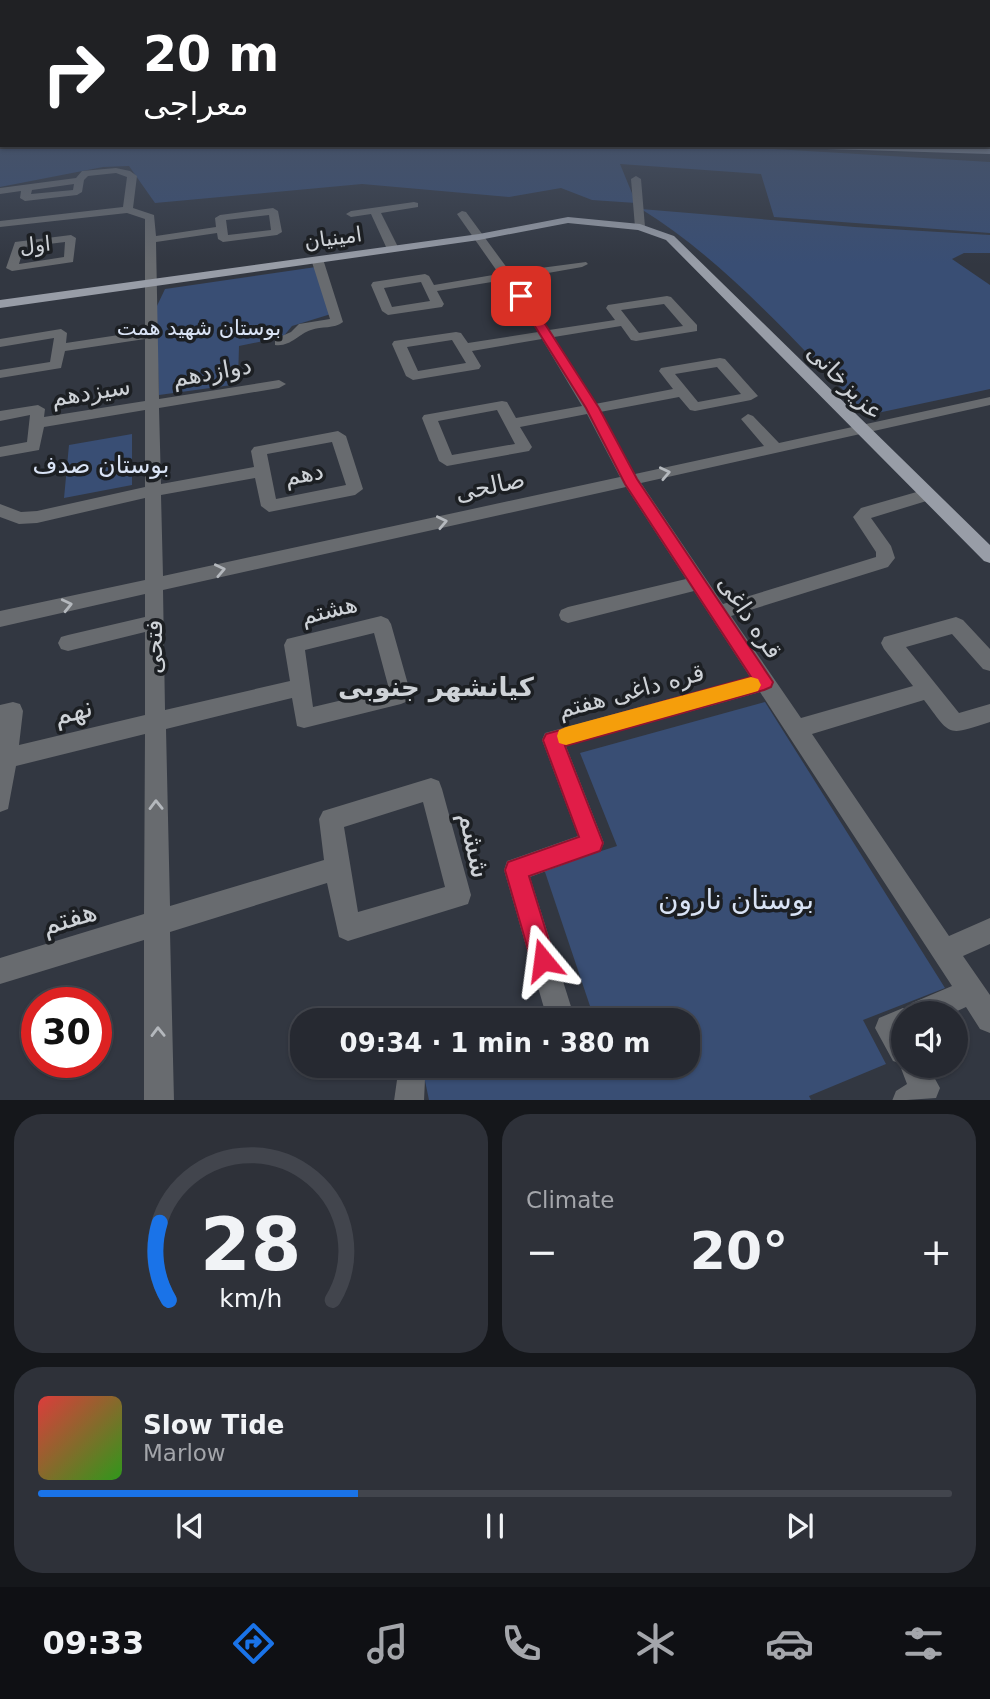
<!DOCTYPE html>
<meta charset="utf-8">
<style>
:root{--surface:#262931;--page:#2e3139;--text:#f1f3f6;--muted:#a4a6ab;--line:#42454d;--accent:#1a73e8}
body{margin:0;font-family:"DejaVu Sans",Cairo,sans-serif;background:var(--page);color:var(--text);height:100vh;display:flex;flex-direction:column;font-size:26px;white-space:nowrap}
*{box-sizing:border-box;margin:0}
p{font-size:23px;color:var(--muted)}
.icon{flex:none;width:38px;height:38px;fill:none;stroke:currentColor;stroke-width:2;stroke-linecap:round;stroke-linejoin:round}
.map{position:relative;height:1100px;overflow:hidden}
.side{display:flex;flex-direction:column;gap:14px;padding:14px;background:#15171b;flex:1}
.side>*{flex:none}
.top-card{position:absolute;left:0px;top:0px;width:990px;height:147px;box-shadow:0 2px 5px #0004,0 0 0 2px var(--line);background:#202124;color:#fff;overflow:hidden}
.tools{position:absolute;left:891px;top:1001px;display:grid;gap:14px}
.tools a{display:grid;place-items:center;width:77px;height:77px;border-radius:50%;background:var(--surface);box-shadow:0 2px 5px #0004,0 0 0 2px var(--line);font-size:35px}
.speed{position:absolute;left:21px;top:987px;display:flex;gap:14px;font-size:35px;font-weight:700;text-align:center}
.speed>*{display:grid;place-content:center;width:91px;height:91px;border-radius:50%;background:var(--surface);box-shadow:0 2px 5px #0004,0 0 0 2px var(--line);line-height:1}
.speed .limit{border:10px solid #d22;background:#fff;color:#111}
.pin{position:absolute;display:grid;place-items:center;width:60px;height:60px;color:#fff;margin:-30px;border-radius:14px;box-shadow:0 4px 10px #0006}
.me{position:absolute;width:77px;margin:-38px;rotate:344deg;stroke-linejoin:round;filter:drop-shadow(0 0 5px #0008)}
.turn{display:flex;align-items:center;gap:24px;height:147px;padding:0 28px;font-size:32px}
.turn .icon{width:91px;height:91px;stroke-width:2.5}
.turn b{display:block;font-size:49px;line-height:60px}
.big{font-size:52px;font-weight:800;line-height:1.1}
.side .card{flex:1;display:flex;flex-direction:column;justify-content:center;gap:10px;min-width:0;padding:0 24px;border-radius:28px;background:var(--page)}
.side .dial{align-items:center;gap:0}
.dial svg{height:182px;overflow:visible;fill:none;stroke:var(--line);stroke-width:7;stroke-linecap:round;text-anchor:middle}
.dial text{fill:var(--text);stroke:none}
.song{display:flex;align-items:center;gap:21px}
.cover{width:84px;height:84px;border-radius:10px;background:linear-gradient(135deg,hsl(0 70% 55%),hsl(110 70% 35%))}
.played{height:7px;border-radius:4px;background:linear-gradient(90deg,var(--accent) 35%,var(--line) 35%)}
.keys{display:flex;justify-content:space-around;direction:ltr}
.heat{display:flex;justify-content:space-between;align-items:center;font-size:38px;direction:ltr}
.side .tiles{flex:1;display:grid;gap:14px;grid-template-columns:1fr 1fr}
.card:last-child{grid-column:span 2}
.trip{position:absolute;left:290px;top:1008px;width:410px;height:70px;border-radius:28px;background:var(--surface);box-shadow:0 2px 5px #0004,0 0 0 2px var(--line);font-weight:800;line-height:70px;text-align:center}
.tab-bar{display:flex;height:112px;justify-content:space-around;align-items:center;background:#0f1014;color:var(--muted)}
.tab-bar .icon{width:49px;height:49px}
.tab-bar .current{color:var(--accent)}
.tab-bar b{font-size:32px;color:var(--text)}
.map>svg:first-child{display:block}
</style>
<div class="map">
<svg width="990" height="1101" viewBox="0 0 990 1101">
<rect width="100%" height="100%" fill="#323741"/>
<g fill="#394e74">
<polygon points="0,110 2,145 706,145 990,162 990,233 774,217 761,174 620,164 636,203 592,200 561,188 509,197 362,184 155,203 129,166 103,167 0,187"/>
<path d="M641,209L855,227L990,235V253H964L952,259L990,285V389L868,415C796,344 727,262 641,209Z"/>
<polygon points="316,267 331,314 292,326 283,337 239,346 238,381 232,385 159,395 156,308 165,289"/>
<polygon points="132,434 132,485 64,498 69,445"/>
<polygon points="765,702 945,988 863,1020 886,1064 809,1096 811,1100 429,1100 424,1076 454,1066 688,1066 688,1020 580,1020 593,1015 544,869 617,846 580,753"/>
</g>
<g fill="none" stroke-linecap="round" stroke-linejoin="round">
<g fill="#686b6f" fill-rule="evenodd">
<path d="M116,168L130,171L137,176L133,208L154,215L156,236L216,227L215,218L220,215L273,208L278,211L282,232L277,235L223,242L218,239L217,233L156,242L159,399L279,380L286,384L279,388L159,408L161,484L254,467L251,451L254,447L338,431L346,436L363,489L355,495L269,512L261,506L255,478L161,495L163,576L620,477L587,414L520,427L532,447L529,451L447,466L439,461L422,418L424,415L502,401L507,402L516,418L582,406L542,339L472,351L481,366L479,369L413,380L406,376L392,344L394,341L456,332L461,333L468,343L538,332L504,280L437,291L444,304L442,307L388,315L382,311L371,285L373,282L425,274L429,276L434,285L499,274L457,214L462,211L466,212L510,272L586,262L588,264L582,267L514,279L549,330L615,320L606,308L608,305L667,296L671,297L697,325V331L636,341L631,340L621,326L554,337L595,404L673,389L659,371L661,368L720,358L725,359L758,396L751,400L695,411L690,410L679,397L600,412L635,474L764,446L741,419L748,414L753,416L779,443L990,397V405L641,483L723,604L876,557V552L853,517L861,508L927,489L935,495L933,499L871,518L891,546L895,558L888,567L731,616L801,718L913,686L884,649L881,643L884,637L956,617L963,620L990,649V671L983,669L952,634L906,647L959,713L990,704V722C946,736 952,737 924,700L812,734L949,936L990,918V944L963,956L990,995V1033L980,1029L966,1007L953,1013H903V1066H928L940,1088L936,1098L892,1101L896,1091L907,1084L899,1063L893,1061L875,1028L879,1018L903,1008L909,1011L912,1003L952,986L760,692L566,746L604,843L600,851L530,877L574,1016L572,1020H534L538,1010L544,1008L504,870L507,861L578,836L542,740L545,733L750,677L694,591L568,623L561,620L559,615L561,610L568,607L686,579L626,487L163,590L165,710L290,681L284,645L287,639L381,616L388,619L391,624L411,695L408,701L401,704L304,728L297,726L292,698L166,729L170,906L324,860L319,819L323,811L431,778L439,781L442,789L471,895L468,904L348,941L339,937L327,883L170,932L174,1101H144V940L0,984V958L144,914L145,734L16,766L8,809L0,812V705L13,702L20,704L23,711L19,745L145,715V632L68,651L61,649L58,643L61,637L68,635L145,617V594L0,627V611L145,580V498L37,523L19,524L0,517V504L21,512L37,511L145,487V410L44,427L39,450L0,457V447L27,442L30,415L0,421V411L38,405L45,409L44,417L145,401V339L65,351L61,368L0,378V370L50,362L54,338L0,347V339L61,329L67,333L66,343L145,331V219L127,213L0,227V221L123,207L127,177L116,173L88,176L84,180L82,192L77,195L25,201L20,198L21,191L0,194V188L76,178L82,171ZM74,184L73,190L31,194L32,190ZM269,215L271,230L228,235L226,220ZM421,282L430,301L392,307L384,288ZM664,304L683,326L639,333L621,310ZM452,340L466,363L418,371L407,347ZM717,367L741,394L698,402L675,374ZM497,410L515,444L452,455L438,421ZM332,442L346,485L276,499L267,454ZM374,633L389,689L313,707L305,650ZM423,802L445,887L358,912L344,827Z"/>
<polygon points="636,176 641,179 645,227 640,230 635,227 631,179"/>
<polygon points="414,202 418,203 418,207 381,213 399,249 393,252 387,249 371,214 351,217 346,214 351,211"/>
<path d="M71,235L76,238L73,262L12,271L6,268L15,242ZM65,242L64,257L19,264L24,247Z"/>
<path d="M313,257L323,259L343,322C334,329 322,326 311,330C298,334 291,347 275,345V339L291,332L299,324L330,319L311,259Z"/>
<polygon points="399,1066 436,1066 432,1076 425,1079 424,1101 394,1101"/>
</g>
<g fill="#989da7" fill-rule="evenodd">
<polygon points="790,145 990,148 990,154 794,148"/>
<polygon points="568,217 640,224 674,236 990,545 990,563 984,561 666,240 638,230 568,223 479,240 0,308 0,300 479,234"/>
</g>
<rect fill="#aab1bc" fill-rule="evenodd" x="989" y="134" width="1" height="6"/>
</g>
<defs><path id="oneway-chevron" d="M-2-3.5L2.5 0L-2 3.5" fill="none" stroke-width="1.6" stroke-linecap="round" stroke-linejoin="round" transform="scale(1.75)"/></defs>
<g stroke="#b4b8bd">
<use href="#oneway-chevron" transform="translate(665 473) rotate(-12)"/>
<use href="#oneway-chevron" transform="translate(442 522) rotate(-12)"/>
<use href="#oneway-chevron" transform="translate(220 570) rotate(-12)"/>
<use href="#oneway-chevron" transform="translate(67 605) rotate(-13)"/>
<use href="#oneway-chevron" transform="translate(156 805) rotate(-91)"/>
<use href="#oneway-chevron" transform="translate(158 1032) rotate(-91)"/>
</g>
<linearGradient id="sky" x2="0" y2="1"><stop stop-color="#1c1e24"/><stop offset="0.42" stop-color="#495365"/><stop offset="1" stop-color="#495365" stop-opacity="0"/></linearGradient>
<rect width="990" height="264" fill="url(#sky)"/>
<polygon fill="#e11d48" stroke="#92132f" stroke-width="2" points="521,293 527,296 599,408 637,479 773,682 771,687 764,690 565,746 603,843 600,851 529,876 555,960 551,968 543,972 535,968 531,960 505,870 508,862 579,837 543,740 546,734 751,677 625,484 586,408 516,296"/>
<polygon fill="#f59e0b" points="751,677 758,679 761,685 758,691 751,693 566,745 559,743 557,736 559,730 566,727"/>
<g text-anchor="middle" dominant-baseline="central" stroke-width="7" stroke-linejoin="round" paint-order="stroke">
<g font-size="21" fill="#ced2d7" stroke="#1c1f23">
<text transform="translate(333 238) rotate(-8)">امینیان</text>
<text transform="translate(35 245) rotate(-6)">اول</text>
</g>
<g font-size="21" fill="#d9e3f5" stroke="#1c1f23">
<text x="199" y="328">بوستان شهید همت</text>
</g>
<g font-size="24" fill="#ced2d7" stroke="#1c1f23">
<text transform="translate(212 372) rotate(-10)">دوازدهم</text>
<text transform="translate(845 382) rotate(45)">عزیزخانی</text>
<text transform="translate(91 392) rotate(-9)">سیزدهم</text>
<text transform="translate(304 474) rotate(-11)">دهم</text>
<text transform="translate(490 486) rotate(-12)">صالحی</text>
<text transform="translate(329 610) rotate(-14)">هشتم</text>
<text transform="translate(750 617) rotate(56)">قره داغی</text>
<text transform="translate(154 647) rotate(-90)">فتحی</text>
<text transform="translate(631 691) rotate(-15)">قره داغی هفتم</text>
</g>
<g font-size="24" fill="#d9e3f5" stroke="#1c1f23">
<text x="101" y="465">بوستان صدف</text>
</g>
<g font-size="26" font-weight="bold" fill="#ced2d7" stroke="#1c1f23">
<text x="436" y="687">کیانشهر جنوبی</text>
</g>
<g font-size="28" fill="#ced2d7" stroke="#1c1f23">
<text transform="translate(73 711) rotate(-14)">نهم</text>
<text transform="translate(475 845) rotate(78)">ششم</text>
<text transform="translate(69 918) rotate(-17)">هفتم</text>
</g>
<g font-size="28" fill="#d9e3f5" stroke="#1c1f23">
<text x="736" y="899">بوستان نارون</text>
</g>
</g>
</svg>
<div class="tools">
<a><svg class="icon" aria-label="sound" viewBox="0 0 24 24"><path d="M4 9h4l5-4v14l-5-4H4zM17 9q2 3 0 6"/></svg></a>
</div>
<div class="speed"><div class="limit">30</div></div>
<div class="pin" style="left:521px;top:296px;background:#d93025"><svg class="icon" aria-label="arrive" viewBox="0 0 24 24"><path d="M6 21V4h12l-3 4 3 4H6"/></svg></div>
<svg class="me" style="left:543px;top:960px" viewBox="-20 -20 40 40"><path d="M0-17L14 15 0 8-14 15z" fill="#e11d48" stroke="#fff" stroke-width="4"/></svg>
<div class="trip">09:34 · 1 min · 380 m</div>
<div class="top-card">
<div class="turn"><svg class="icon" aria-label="right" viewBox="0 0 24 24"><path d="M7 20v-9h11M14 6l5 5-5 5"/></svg><div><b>20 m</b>معراجی</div></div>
</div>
</div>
<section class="side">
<div class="tiles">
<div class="card dial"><svg viewBox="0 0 100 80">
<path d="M14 69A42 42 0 1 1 86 69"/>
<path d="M14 69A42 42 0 0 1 10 35" stroke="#1a73e8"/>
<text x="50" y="56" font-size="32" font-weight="700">28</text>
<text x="50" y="72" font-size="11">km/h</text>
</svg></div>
<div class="card"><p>Climate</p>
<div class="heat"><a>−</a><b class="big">20°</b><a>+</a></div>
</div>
<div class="card">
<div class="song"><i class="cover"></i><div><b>Slow Tide</b><p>Marlow</p></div></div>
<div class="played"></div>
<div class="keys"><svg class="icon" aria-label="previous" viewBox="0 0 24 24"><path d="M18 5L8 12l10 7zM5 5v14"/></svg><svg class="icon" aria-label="pause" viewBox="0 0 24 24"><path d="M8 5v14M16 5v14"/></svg><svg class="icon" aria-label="next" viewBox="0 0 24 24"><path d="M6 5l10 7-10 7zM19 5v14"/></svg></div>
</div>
</div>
</section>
<nav class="tab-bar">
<b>09:33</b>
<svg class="icon current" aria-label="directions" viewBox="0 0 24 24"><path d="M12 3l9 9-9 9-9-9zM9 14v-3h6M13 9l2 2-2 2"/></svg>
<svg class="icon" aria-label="music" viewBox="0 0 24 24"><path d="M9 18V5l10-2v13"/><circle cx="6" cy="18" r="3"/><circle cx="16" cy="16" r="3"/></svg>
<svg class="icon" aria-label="phone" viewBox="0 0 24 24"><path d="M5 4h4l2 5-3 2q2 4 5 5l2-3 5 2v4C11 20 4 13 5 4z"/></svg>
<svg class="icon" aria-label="climate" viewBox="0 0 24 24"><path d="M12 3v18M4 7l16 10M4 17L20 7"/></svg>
<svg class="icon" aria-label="car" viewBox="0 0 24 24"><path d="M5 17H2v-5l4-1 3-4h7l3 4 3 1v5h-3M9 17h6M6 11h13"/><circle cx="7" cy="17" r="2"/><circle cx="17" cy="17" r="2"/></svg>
<svg class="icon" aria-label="filters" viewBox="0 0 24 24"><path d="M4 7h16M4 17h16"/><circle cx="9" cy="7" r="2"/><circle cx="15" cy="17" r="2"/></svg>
</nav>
